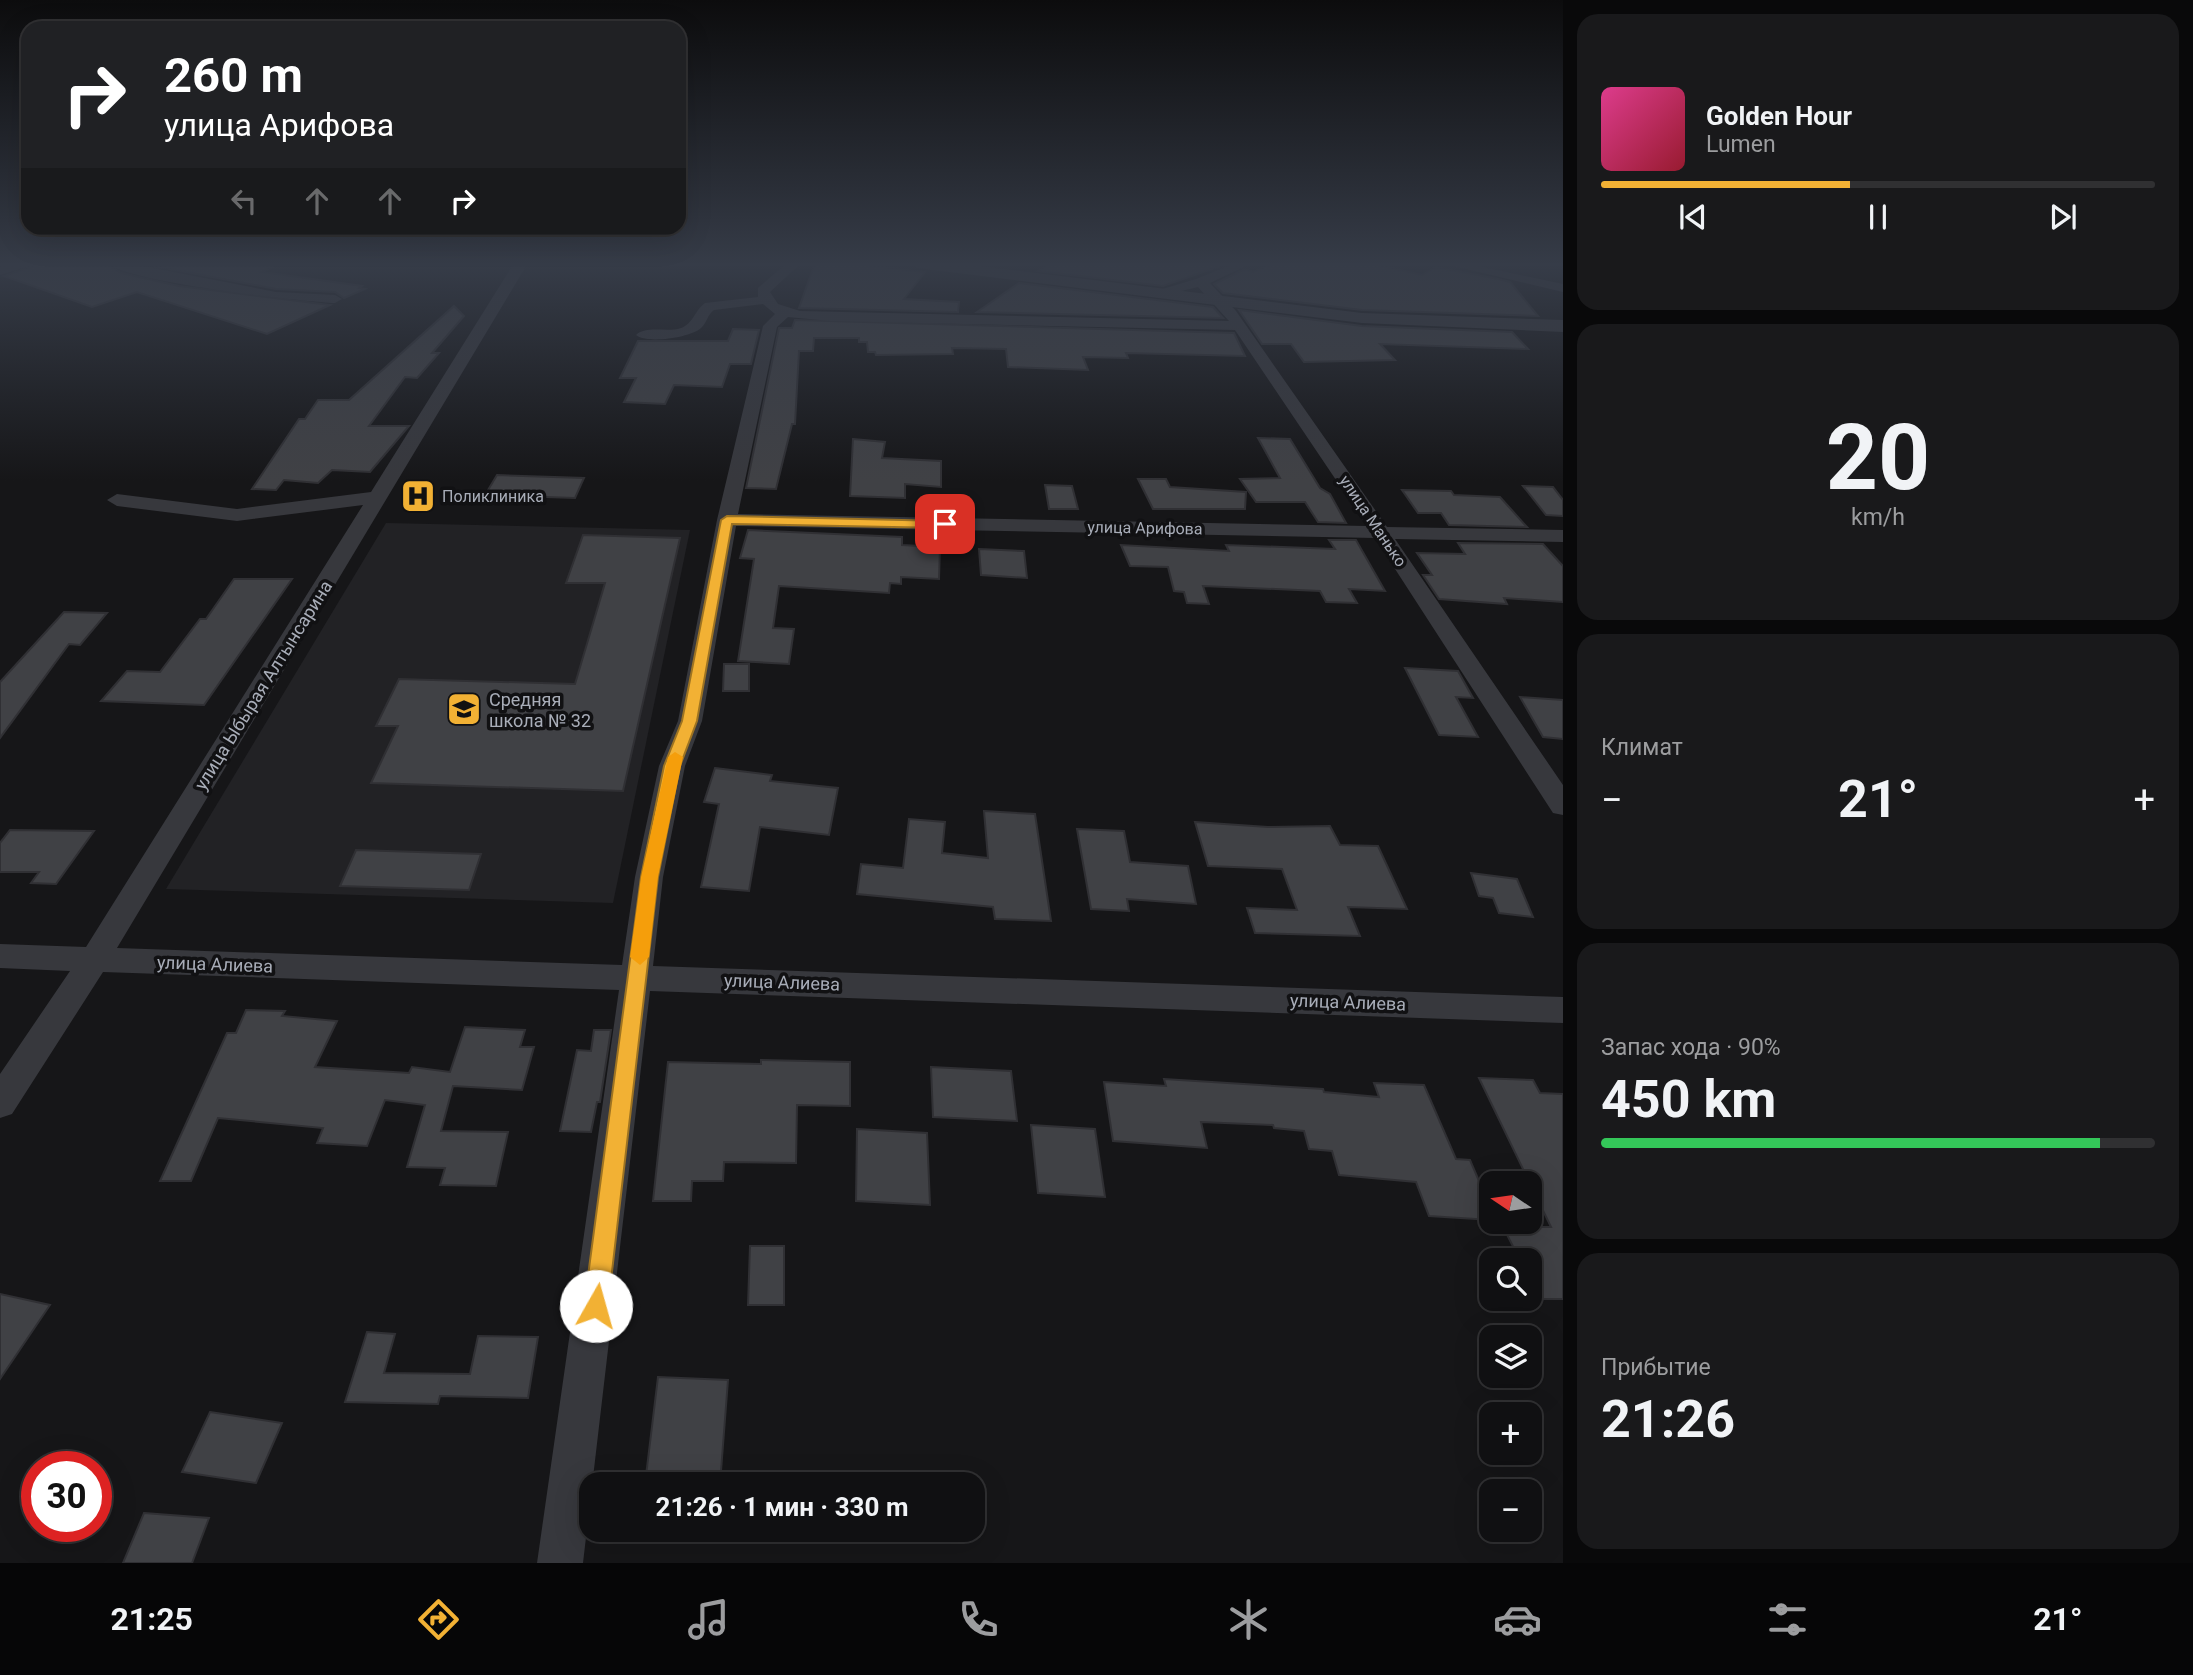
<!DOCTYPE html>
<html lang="ru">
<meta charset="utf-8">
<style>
:root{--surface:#101012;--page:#19191b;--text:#f1f3f6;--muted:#9c9d9f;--line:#303032;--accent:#f2b134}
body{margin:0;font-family:Roboto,sans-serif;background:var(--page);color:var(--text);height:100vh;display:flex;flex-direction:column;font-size:26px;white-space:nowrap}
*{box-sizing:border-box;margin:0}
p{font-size:23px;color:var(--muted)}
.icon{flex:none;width:38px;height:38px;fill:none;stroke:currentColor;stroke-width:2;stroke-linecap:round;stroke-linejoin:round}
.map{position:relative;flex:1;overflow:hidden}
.panel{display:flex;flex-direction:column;gap:14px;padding:14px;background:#09090a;width:630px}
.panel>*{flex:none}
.guide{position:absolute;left:21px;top:21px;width:665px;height:214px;border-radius:21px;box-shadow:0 7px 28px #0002,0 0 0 2px var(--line);background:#202124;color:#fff;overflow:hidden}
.needle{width:46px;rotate:283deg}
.tools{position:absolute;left:1479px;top:1171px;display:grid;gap:14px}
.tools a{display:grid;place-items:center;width:63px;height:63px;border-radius:14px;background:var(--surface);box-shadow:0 7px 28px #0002,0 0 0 2px var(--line);font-size:35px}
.speed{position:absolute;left:21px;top:1451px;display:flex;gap:14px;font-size:35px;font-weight:700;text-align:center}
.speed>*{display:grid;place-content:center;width:91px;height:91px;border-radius:50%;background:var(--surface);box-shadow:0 7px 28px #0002,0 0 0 2px var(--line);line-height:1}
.speed .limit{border:10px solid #d22;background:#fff;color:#111}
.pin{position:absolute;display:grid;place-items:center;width:60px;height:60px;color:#fff;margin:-30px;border-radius:14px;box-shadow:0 4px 10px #0006}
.me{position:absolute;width:77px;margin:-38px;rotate:7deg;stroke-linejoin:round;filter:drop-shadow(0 0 5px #0008)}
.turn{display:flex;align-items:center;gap:24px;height:147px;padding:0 28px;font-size:32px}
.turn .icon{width:91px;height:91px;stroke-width:2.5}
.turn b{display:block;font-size:49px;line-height:60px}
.lanes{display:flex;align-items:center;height:66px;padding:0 28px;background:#0003;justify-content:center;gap:35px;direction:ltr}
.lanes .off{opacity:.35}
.big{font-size:52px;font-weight:700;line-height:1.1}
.panel .widget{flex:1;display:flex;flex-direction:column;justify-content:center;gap:10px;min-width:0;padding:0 24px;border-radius:21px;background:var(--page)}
.panel .dial{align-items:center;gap:0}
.dial b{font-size:91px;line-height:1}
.song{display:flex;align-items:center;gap:21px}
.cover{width:84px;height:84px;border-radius:10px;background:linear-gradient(135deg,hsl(330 70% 55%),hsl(350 70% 35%))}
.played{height:7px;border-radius:4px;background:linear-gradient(90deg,var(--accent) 45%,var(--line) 45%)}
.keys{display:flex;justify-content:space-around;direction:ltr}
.heat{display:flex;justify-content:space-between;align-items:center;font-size:38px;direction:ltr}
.charge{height:10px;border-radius:5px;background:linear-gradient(90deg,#34c759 90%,var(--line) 0)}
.trip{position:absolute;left:579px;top:1472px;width:406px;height:70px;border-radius:21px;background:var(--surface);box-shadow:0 7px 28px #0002,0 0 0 2px var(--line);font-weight:700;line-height:70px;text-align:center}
.tabs{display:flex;height:112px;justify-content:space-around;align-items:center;background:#060607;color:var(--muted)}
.tabs .icon{width:49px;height:49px}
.tabs .selected{color:var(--accent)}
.tabs b{font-size:32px;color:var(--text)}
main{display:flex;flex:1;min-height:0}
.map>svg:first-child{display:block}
</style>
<main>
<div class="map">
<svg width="1563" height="1563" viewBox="0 0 1563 1563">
<rect width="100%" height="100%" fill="#161618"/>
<polygon fill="#222225" points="386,523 690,530 613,903 166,889"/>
<g fill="#404145" stroke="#303034" stroke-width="2">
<polygon points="42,263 105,263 121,273 179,286 330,305 267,334 137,292 92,307 4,276"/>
<polygon points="139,263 281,263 262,272 362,286 359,288 365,289 344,298 335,292 276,289"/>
<polygon points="815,263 849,263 925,272 904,299 959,302 958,312 799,308"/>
<polygon points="1050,263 1221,263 1226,264 1163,286 1038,271"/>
<polygon points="1274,263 1370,263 1422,275 1436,267 1498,279 1510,282 1538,316 1362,310 1223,293 1214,284 1245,269 1253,272"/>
<polygon points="1019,283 1213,307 1223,318 977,312"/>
<polygon points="454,306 464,316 432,353 439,353 417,378 405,377 369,426 409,426 370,472 332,470 318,483 284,480 276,490 252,489 299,419 305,419 318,400 349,400"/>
<polygon points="1239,310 1362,326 1512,332 1528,349 1380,344 1395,360 1304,362 1291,344 1262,344"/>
<polygon points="795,320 1234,333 1245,356 1126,353 1128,358 1083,357 1088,370 1008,367 1006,349 952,348 953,354 876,355 875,352 868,352 867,342 859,342 859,338 814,338 813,351 799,351 795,424 792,424 776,489 746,488 779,328 792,328"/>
<polygon points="733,329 759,330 751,364 730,364 722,387 674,385 665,404 624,402 636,378 620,378 638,341 728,341"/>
<polygon points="1258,438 1290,439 1320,488 1330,494 1346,523 1318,522 1305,502 1256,502 1240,479 1280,478"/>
<polygon points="853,439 885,442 882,458 941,461 941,487 905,484 905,498 850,496"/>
<polygon points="497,475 584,478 575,498 485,495"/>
<polygon points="1138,479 1166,479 1170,487 1246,492 1245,509 1153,509"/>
<polygon points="1045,485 1072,486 1078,509 1049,509"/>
<polygon points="1523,486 1553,487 1563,500 1563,516 1546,515"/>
<polygon points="1402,490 1451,491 1454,495 1500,497 1527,527 1449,525 1441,513 1418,513"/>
<polygon points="748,530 902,537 902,545 940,547 939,579 901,577 901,584 890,583 889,593 779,586 773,628 794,629 789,664 738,661 754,559 740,558"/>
<polygon points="583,535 680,538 623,791 371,783 398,726 376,726 399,679 575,684 605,583 566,583"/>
<polygon points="1329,540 1356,540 1385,591 1349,589 1357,603 1326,602 1320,591 1203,586 1209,604 1187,603 1184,592 1174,591 1168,567 1130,566 1121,545 1229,551 1226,545 1335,549"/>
<polygon points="1458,543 1543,544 1563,566 1563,602 1504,598 1507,604 1439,599 1423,575 1432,575 1417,553 1465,554"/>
<polygon points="979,549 1024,551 1027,578 981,575"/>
<polygon points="234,579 292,579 204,705 101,701 127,671 160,672 200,619 206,619"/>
<polygon points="64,612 107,613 80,645 69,644 0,738 0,682"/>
<polygon points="724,664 749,664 749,691 723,691"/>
<polygon points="1405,668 1458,671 1473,698 1456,697 1478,737 1439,735"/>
<polygon points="1520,697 1563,700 1563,739 1543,737"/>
<polygon points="715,768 772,775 770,781 838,788 829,835 760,827 749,891 701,887 719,804 704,802"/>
<polygon points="984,811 1035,814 1051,921 995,919 993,907 857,894 861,864 903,868 909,819 945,822 942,853 988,858"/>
<polygon points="1195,822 1268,827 1330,826 1340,845 1378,846 1407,909 1348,907 1360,936 1255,933 1247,908 1297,910 1282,869 1208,866"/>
<polygon points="1077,829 1124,831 1130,862 1188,866 1196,904 1127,899 1129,911 1091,909"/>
<polygon points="10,830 94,831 56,884 31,883 39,872 0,872 0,843"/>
<polygon points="356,850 481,854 469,890 340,886"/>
<polygon points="1471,873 1517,879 1533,917 1499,913 1493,898 1479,896"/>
<polygon points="246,1010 285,1011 282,1016 337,1021 315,1067 409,1073 412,1067 450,1072 465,1027 525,1030 520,1047 534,1047 522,1090 453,1086 441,1131 508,1132 496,1186 440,1185 445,1168 407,1167 425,1105 385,1100 367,1146 317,1143 323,1128 218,1118 191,1181 160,1181 227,1033 236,1033"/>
<polygon points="594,1030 611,1030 600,1102 597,1102 591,1132 560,1131 577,1050 591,1051"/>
<polygon points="761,1060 850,1062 850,1106 797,1105 796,1163 724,1162 723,1181 692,1181 691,1201 653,1201 668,1062 761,1064"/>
<polygon points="931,1067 1011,1071 1017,1121 933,1117"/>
<polygon points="1479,1078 1533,1080 1540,1093 1563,1094 1563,1299 1539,1299 1530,1280 1530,1260 1520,1260 1503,1227 1551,1227"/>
<polygon points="1164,1079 1323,1089 1324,1092 1379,1097 1374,1083 1424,1085 1456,1159 1470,1160 1491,1209 1491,1220 1429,1216 1416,1182 1339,1175 1332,1151 1309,1149 1304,1131 1274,1128 1273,1125 1201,1122 1207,1148 1113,1141 1104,1082 1166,1086"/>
<polygon points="1031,1125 1095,1129 1105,1197 1038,1193"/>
<polygon points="857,1129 927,1133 930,1205 856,1201"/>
<polygon points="750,1246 784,1246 784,1305 748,1305"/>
<polygon points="0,1294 50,1305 0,1379"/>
<polygon points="367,1332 395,1334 384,1373 470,1374 478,1336 538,1337 528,1398 440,1396 438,1404 345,1402"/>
<polygon points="658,1377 728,1380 720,1484 645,1484"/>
<polygon points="210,1412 282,1423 256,1483 182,1472"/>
<polygon points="144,1513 209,1518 192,1563 123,1563"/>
</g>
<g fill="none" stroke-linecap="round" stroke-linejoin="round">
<g fill="#37383d" fill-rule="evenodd">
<polygon points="18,263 39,263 0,275 0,267"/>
<path d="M107,263H127L276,292L335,295L342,299L335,303C297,301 131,283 107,263Z"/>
<path d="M514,263H528L117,948L622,965L635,877L659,766L678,721L717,520L763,326L775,314L763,304L714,310C707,315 707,323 701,328C690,338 646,344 636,335C647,325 667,333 681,328C693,324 695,310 705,303L758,297V288L787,263H801L770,292L778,304L800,311L1229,321L1198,287L1156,297L1149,293L1196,279L1236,263H1252L1210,283L1236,311L1387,527L1563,530V542L1395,539L1563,785V815L1553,813L1375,538L736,526L702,721L685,766L663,877L653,966L1563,997V1023L650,991L583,1563H537L619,990L103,972L12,1114L0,1118V1074L70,971L0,968V944L86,947L363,505L237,521L117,506L107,500L117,494L237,509L371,492ZM788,317L830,321L1235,330L1367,526L738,514L777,327Z"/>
<polygon points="1441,263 1464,263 1563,284 1563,292"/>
</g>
<polygon fill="#37383d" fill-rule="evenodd" points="909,263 954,263 1362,313 1563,320 1563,332 1362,323 917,268"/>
</g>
<linearGradient id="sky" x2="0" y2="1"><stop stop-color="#0c0c0d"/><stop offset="0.55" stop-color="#363c48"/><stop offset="1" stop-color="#363c48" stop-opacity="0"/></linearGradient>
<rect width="1563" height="481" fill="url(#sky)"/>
<polygon fill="#f2b134" stroke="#9d7322" stroke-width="2" points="727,516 945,521 951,524 945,528 732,524 697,721 680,766 658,877 608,1306 604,1314 596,1318 587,1314 584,1306 641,877 664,766 682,721 721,520"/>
<polygon fill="#f59e0b" points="675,752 683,757 658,877 649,957 640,965 630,957 641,877 668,757"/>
<defs>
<g id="hospital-square" transform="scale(1.75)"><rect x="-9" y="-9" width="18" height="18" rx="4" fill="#f2b134" stroke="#111113"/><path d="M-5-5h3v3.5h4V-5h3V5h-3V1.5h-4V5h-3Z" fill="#111"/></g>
<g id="school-square" transform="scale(1.75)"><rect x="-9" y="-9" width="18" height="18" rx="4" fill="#f2b134" stroke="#111113"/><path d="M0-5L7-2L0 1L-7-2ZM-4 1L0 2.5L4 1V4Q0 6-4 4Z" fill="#111"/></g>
</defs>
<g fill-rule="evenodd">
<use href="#hospital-square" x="418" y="496"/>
<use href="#school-square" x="464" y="709"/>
</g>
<g text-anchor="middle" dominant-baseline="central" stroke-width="7" stroke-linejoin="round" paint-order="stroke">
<g font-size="16" fill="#a8adb8" stroke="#111113" text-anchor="start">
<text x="442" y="496">Поликлиника</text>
</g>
<g font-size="16" fill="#a8adb8" stroke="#111113">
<text transform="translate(1373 521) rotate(56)">улица Манько</text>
<text transform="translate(1145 528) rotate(1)">улица Арифова</text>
</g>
<g font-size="18" fill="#a8adb8" stroke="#111113">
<text transform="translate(263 685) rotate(-58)">улица Ыбырая Алтынсарина</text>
<text transform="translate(215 964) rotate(2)">улица Алиева</text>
<text transform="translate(782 982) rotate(2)">улица Алиева</text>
<text transform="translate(1348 1002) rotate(2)">улица Алиева</text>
</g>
<g font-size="18" fill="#a8adb8" stroke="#111113" text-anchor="start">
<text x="489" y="699">Средняя<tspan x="489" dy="21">школа № 32</tspan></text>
</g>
</g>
</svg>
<div class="tools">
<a><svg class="needle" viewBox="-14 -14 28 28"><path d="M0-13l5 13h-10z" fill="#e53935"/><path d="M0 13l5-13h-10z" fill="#9c9d9f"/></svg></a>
<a><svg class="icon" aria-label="search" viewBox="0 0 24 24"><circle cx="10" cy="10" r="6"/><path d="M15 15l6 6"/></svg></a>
<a><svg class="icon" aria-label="layers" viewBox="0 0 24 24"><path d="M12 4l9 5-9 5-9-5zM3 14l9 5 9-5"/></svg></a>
<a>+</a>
<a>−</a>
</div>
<div class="speed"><div class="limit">30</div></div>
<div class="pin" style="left:945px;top:524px;background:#d93025"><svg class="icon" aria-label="arrive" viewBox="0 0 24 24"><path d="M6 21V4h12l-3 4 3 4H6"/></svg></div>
<svg class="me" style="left:596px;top:1306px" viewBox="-20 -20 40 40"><circle r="19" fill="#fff"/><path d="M0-13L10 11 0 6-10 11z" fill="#f2b134"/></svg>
<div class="trip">21:26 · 1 мин · 330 m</div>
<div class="guide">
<div class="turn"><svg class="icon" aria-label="right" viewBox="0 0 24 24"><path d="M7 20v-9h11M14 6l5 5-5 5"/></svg><div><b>260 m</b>улица Арифова</div></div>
<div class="lanes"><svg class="icon off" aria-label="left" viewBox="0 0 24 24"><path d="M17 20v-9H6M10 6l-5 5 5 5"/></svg><svg class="icon off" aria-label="ahead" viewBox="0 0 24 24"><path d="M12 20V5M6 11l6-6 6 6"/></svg><svg class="icon off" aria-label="ahead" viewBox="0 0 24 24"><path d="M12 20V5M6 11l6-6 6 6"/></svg><svg class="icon" aria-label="right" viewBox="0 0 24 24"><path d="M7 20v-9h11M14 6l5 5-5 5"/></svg></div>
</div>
</div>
<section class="panel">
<div class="widget">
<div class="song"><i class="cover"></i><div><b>Golden Hour</b><p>Lumen</p></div></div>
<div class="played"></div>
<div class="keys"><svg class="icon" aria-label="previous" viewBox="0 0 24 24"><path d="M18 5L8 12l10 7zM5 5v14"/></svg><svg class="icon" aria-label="pause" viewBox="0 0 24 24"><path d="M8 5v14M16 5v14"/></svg><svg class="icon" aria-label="next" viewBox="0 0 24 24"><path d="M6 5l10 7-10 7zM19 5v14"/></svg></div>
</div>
<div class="widget dial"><b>20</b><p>km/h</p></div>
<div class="widget"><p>Климат</p>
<div class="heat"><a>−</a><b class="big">21°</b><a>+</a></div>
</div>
<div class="widget"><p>Запас хода · 90%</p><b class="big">450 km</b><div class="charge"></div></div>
<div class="widget"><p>Прибытие</p><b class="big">21:26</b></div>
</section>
</main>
<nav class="tabs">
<b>21:25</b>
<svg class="icon selected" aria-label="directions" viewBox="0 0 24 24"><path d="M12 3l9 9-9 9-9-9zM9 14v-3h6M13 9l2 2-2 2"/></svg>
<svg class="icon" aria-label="music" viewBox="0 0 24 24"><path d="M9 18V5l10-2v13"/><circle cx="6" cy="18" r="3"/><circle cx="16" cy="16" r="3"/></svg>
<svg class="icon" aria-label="phone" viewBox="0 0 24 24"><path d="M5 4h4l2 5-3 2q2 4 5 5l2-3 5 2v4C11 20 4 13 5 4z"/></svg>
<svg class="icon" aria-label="climate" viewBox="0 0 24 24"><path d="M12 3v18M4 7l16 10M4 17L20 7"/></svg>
<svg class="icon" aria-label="car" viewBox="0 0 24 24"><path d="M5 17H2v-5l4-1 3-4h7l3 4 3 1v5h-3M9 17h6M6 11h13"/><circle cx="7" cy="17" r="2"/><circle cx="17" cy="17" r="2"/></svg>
<svg class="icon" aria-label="filters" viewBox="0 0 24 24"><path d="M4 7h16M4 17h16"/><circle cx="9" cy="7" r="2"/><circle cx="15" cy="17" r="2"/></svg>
<b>21°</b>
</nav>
